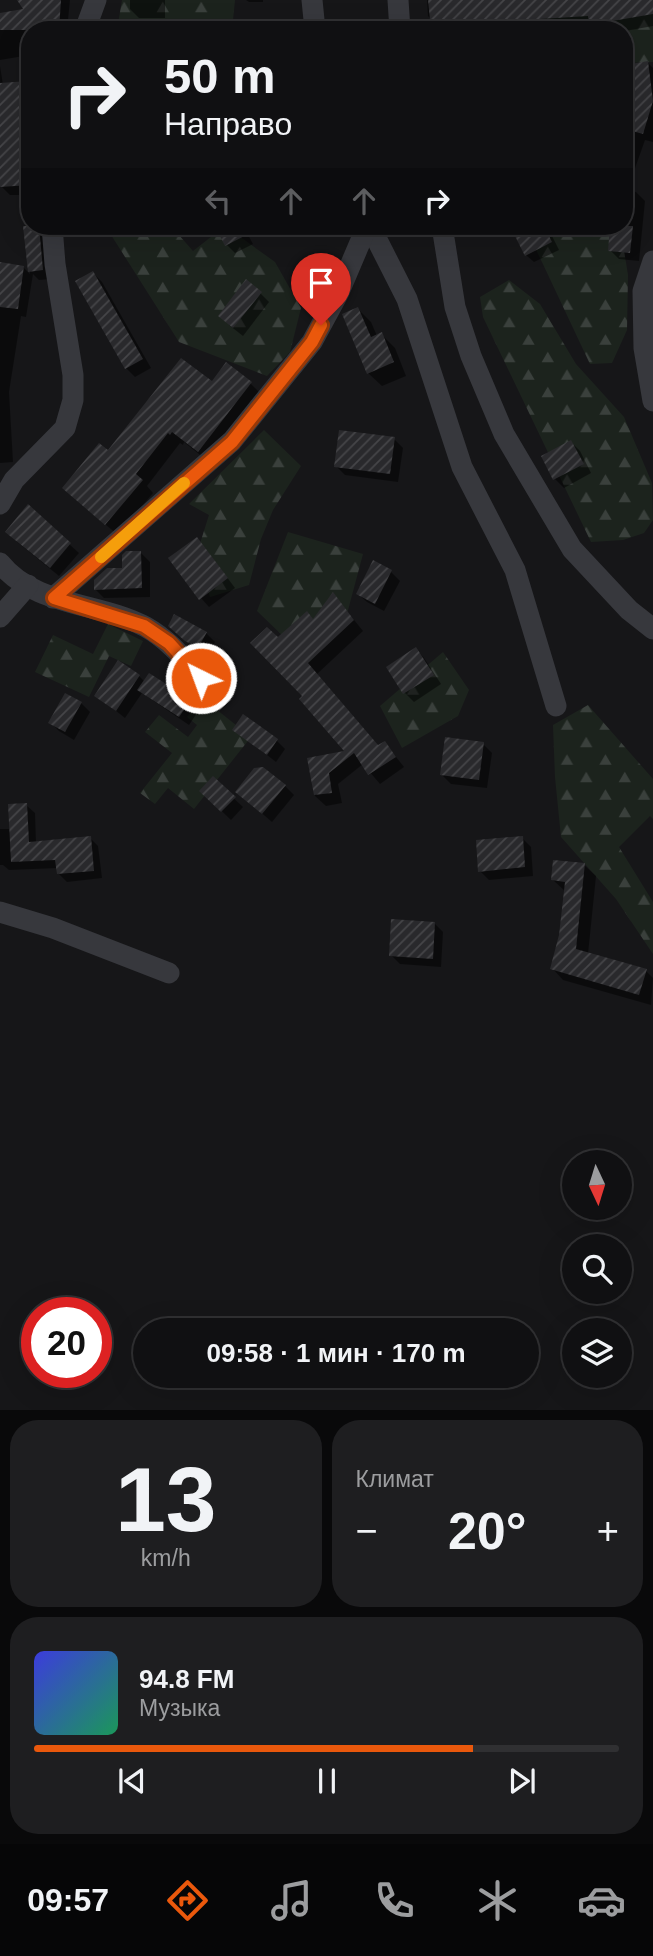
<!DOCTYPE html>
<html lang="ru">
<meta charset="utf-8">
<style>
:root{--surface:#101012;--page:#1e1e20;--text:#f1f3f6;--muted:#9c9d9f;--line:#303032;--accent:#ea580c}
body{margin:0;font-family:Helvetica,sans-serif;background:var(--page);color:var(--text);height:100vh;display:flex;flex-direction:column;font-size:26px;white-space:nowrap}
*{box-sizing:border-box;margin:0}
p{font-size:23px;color:var(--muted)}
.icon{flex:none;width:38px;height:38px;fill:none;stroke:currentColor;stroke-width:2;stroke-linecap:round;stroke-linejoin:round}
.map{position:relative;height:1410px;overflow:hidden}
.sheet{display:flex;flex-direction:column;gap:10px;padding:10px;background:#09090a;flex:1}
.sheet>*{flex:none}
.hud{position:absolute;left:21px;top:21px;width:612px;height:214px;border-radius:28px;box-shadow:0 7px 28px #0002,0 0 0 2px var(--line);background:#101012;color:var(--text);overflow:hidden}
.needle{width:46px;rotate:176deg}
.controls{position:absolute;left:562px;top:1150px;display:grid;gap:14px}
.controls a{display:grid;place-items:center;width:70px;height:70px;border-radius:50%;background:var(--surface);box-shadow:0 7px 28px #0002,0 0 0 2px var(--line);font-size:35px}
.speed{position:absolute;left:21px;top:1297px;display:flex;gap:14px;font-size:35px;font-weight:700;text-align:center}
.speed>*{display:grid;place-content:center;width:91px;height:91px;border-radius:50%;background:var(--surface);box-shadow:0 7px 28px #0002,0 0 0 2px var(--line);line-height:1}
.speed .limit{border:10px solid #d22;background:#fff;color:#111}
.pin{position:absolute;display:grid;place-items:center;width:60px;height:60px;color:#fff;margin:-72px -30px;border-radius:50% 50% 50% 0;rotate:-45deg;box-shadow:0 0 7px #0007}
.pin .icon{rotate:45deg}
.me{position:absolute;width:77px;margin:-38px;rotate:318deg;stroke-linejoin:round;filter:drop-shadow(0 0 5px #0008)}
.turn{display:flex;align-items:center;gap:24px;height:147px;padding:0 28px;font-size:32px}
.turn .icon{width:91px;height:91px;stroke-width:2.5}
.turn b{display:block;font-size:49px;line-height:60px}
.lanes{display:flex;align-items:center;height:66px;padding:0 28px;background:#0003;justify-content:center;gap:35px;direction:ltr}
.lanes .off{opacity:.35}
.big{font-size:52px;font-weight:600;line-height:1.1}
.sheet .card{flex:1;display:flex;flex-direction:column;justify-content:center;gap:10px;min-width:0;padding:0 24px;border-radius:28px;background:var(--page)}
.sheet .dial{align-items:center;gap:0}
.dial b{font-size:91px;line-height:1}
.song{display:flex;align-items:center;gap:21px}
.cover{width:84px;height:84px;border-radius:10px;background:linear-gradient(135deg,hsl(240 70% 55%),hsl(150 70% 35%))}
.played{height:7px;border-radius:4px;background:linear-gradient(90deg,var(--accent) 75%,var(--line) 75%)}
.keys{display:flex;justify-content:space-around;direction:ltr}
.heat{display:flex;justify-content:space-between;align-items:center;font-size:38px;direction:ltr}
.sheet .tiles{flex:1;display:grid;gap:10px;grid-template-columns:1fr 1fr}
.card:last-child{grid-column:span 2}
.trip{position:absolute;left:133px;top:1318px;width:406px;height:70px;border-radius:35px;background:var(--surface);box-shadow:0 7px 28px #0002,0 0 0 2px var(--line);font-weight:600;line-height:70px;text-align:center}
.menu{display:flex;height:112px;justify-content:space-around;align-items:center;background:#060607;color:var(--muted)}
.menu .icon{width:49px;height:49px}
.menu .active{color:var(--accent)}
.menu b{font-size:32px;color:var(--text)}
.map>svg:first-child{display:block}
</style>
<div class="map">
<svg width="653" height="1410" viewBox="0 0 653 1410">
<defs>
<pattern id="forest-firs" width="22" height="20" patternUnits="userSpaceOnUse" patternTransform="scale(1.75)"><rect width="22" height="20" fill="#1c231d"/><path d="M5 1l3.5 6h-7zM16 11l3.5 6h-7z" fill="#3a403c"/></pattern>
<pattern id="building-hatch" width="6" height="6" patternUnits="userSpaceOnUse" patternTransform="scale(1.75)"><rect width="6" height="6" fill="#29292c"/><path d="M-1 1l2-2M0 6l6-6M5 7l2-2" fill="none" stroke="#454548"/></pattern>
</defs>
<rect width="100%" height="100%" fill="#161618"/>
<g fill="url(#forest-firs)">
<polygon points="122,0 235,0 232,30 117,30"/>
<polygon points="481,0 653,7 653,62 625,63 625,30 483,30"/>
<polygon points="114,226 171,226 193,251 225,226 275,262 301,308 290,352 267,376 179,342 106,227"/>
<polygon points="525,226 620,226 628,275 627,330 612,363 590,364"/>
<polygon points="509,280 540,304 576,364 624,417 652,483 653,520 644,533 623,540 591,542 483,317 480,297"/>
<polygon points="264,430 301,466 273,510 261,539 249,585 210,597 197,553 209,515 189,504"/>
<polygon points="288,532 363,554 344,625 310,662 257,611"/>
<polygon points="108,624 143,641 131,666 109,656 89,697 35,672 53,635 93,654"/>
<polygon points="443,652 469,690 458,716 402,748 380,706"/>
<polygon points="202,698 251,737 194,809 168,788 155,804 140,793 172,753 145,732 159,715 188,737 197,725 187,717"/>
<polygon points="588,705 653,779 653,819 650,816 619,847 653,902 653,954 616,899 561,837 555,777 553,725"/>
</g>
<g fill="#0007">
<polygon points="19,0 70,0 67,30 30,30 30,55 0,60 0,15 26,10"/>
<polygon points="130,0 165,0 165,18 139,18 130,9"/>
<polygon points="246,0 263,0 263,2 249,2"/>
<polygon points="427,0 476,0 512,30 433,30 432,20 428,16"/>
<polygon points="536,0 653,0 653,26 625,31 597,30 593,26 548,29 537,18"/>
<polygon points="117,21 131,22 139,30 117,30"/>
<polygon points="648,63 653,68 653,142 645,140 627,191 636,192 645,201 639,261 619,259 610,250 612,226 625,226 625,67"/>
<polygon points="0,66 3,85 30,84 30,212 19,203 19,195 10,195 1,186"/>
<polygon points="30,217 30,226 49,226 51,279 39,280 33,274 26,317 21,316 9,392 13,462 0,463 0,264 23,267 30,274 24,218"/>
<polygon points="217,226 243,226 253,244 235,253 226,244"/>
<polygon points="513,226 547,226 559,250 534,262 526,255"/>
<polygon points="93,273 102,282 151,368 135,377 126,368"/>
<polygon points="260,293 269,302 243,336 229,325"/>
<polygon points="358,309 371,322 377,336 381,334 395,348 406,376 382,386 368,373"/>
<polygon points="250,383 262,395 210,463 184,442 183,445 180,443 147,486 153,493 118,535 75,499 108,453"/>
<polygon points="394,439 403,448 398,482 345,475 336,466"/>
<polygon points="571,442 580,451 591,473 564,488 555,479"/>
<polygon points="28,507 79,553 59,576 16,541"/>
<polygon points="205,548 235,588 209,607 201,598"/>
<polygon points="141,553 150,562 150,597 104,598 95,589 124,570"/>
<polygon points="391,572 400,581 384,611 367,602 358,594"/>
<polygon points="334,595 363,631 317,674 379,747 385,743 404,767 380,784 363,764 338,784 342,803 326,806 315,796 309,759 347,752 304,696 278,640 314,621"/>
<polygon points="206,633 215,642 207,656 196,650 179,634"/>
<polygon points="416,649 424,658 441,684 414,702 405,693 388,668"/>
<polygon points="139,676 145,682 190,701 199,710 189,725 142,693 125,718 96,695"/>
<polygon points="81,703 90,712 74,740 59,731 50,722"/>
<polygon points="234,729 277,741 285,749 276,762"/>
<polygon points="483,744 492,753 487,788 451,784 442,775"/>
<polygon points="213,779 243,807 231,820 201,791"/>
<polygon points="285,786 294,795 272,822 237,792"/>
<polygon points="26,805 35,813 36,843 90,838 98,846 102,878 67,882 58,873 58,868 9,870 3,865 0,865 0,829 11,829"/>
<polygon points="522,838 531,847 533,876 489,880 480,871"/>
<polygon points="584,865 596,876 588,954 646,971 653,978 651,1005 563,980 552,968 561,936 566,892 553,880"/>
<polygon points="434,923 443,932 441,967 400,964 391,955"/>
</g>
<g fill="url(#building-hatch)">
<polygon points="17,0 61,0 59,30 0,30 0,13 23,9"/>
<polygon points="428,0 653,0 653,14 589,25 588,16 507,21 507,30 431,30"/>
<polygon points="648,61 653,101 643,134 625,129 625,65"/>
<polygon points="29,81 30,185 0,187 0,83"/>
<polygon points="23,226 39,226 43,270 28,272"/>
<polygon points="215,226 264,226 225,246"/>
<polygon points="510,226 544,226 552,242 525,256"/>
<polygon points="610,226 633,226 630,253 608,251"/>
<polygon points="0,262 24,266 18,309 0,307"/>
<polygon points="93,271 143,359 125,369 75,281"/>
<polygon points="246,279 262,292 233,328 218,316"/>
<polygon points="358,307 371,337 382,332 394,362 367,374 342,314"/>
<polygon points="181,358 212,381 226,362 252,382 198,452 172,432 170,435 168,433 136,474 143,480 105,525 62,488 99,443 108,450"/>
<polygon points="339,430 395,437 390,474 334,467"/>
<polygon points="571,440 584,464 553,480 541,456"/>
<polygon points="28,504 71,543 50,568 5,532"/>
<polygon points="197,537 228,578 199,600 168,558"/>
<polygon points="126,551 141,551 142,588 94,590 94,580 107,568 122,568 122,555"/>
<polygon points="373,560 392,570 375,604 356,594"/>
<polygon points="333,592 354,620 308,663 378,745 385,741 396,757 368,775 354,753 329,773 332,793 314,795 307,758 344,751 299,699 302,696 250,643 267,627 278,637 307,611 313,619"/>
<polygon points="174,614 207,632 198,648 185,641 168,626"/>
<polygon points="416,647 434,675 403,694 386,667"/>
<polygon points="118,660 140,675 116,711 94,696"/>
<polygon points="149,673 191,700 179,717 137,690"/>
<polygon points="65,693 82,702 65,732 48,723"/>
<polygon points="243,714 278,739 267,755 232,730"/>
<polygon points="445,737 484,742 479,780 440,775"/>
<polygon points="263,767 286,785 262,814 235,792 254,768"/>
<polygon points="213,776 236,797 221,812 199,791"/>
<polygon points="27,803 29,842 91,836 94,871 57,874 55,860 11,862 8,804"/>
<polygon points="523,836 525,867 478,872 476,840"/>
<polygon points="553,860 585,863 576,949 647,969 639,995 550,969 559,935 565,882 551,880"/>
<polygon points="391,919 435,922 433,959 389,956"/>
</g>
<g fill="none" stroke-linecap="round" stroke-linejoin="round">
<g stroke="#37383d" stroke-width="21">
<polyline points="312,0 315,30"/>
<polyline points="398,0 400,30"/>
<polyline points="85,30 96,0"/>
<polyline points="370,226 407,299 462,467 515,570 556,706"/>
<polyline points="442,226 455,307 471,356 504,434 572,549 629,610 653,629"/>
<polyline points="653,261 643,291 644,348 653,401"/>
<polyline points="0,504 14,480 65,428 73,400 73,375 55,264 52,226"/>
<path d="M0,563C35,607 100,602 146,627C169,640 184,659 201,678"/>
<polyline points="53,598 232,441 312,342 339,292 367,226"/>
<polyline points="0,617 28,585"/>
<polyline points="0,912 53,928 169,973"/>
</g>
</g>
<g fill="none" stroke-linecap="round" stroke-linejoin="round">
<g stroke="#983908" stroke-width="18">
<polyline id="route" points="201,678 169,643 144,626 54,598 232,442 312,342 321,325"/>
</g>
<use href="#route" stroke="#ea580c" stroke-width="12"/>
<polyline stroke="#f59e0b" stroke-width="12" points="101,557 184,483"/>
</g>
</svg>
<div class="controls">
<a><svg class="needle" viewBox="-14 -14 28 28"><path d="M0-13l5 13h-10z" fill="#e53935"/><path d="M0 13l5-13h-10z" fill="#9c9d9f"/></svg></a>
<a><svg class="icon" aria-label="search" viewBox="0 0 24 24"><circle cx="10" cy="10" r="6"/><path d="M15 15l6 6"/></svg></a>
<a><svg class="icon" aria-label="layers" viewBox="0 0 24 24"><path d="M12 4l9 5-9 5-9-5zM3 14l9 5 9-5"/></svg></a>
</div>
<div class="speed"><div class="limit">20</div></div>
<div class="pin" style="left:321px;top:325px;background:#d93025"><svg class="icon" aria-label="arrive" viewBox="0 0 24 24"><path d="M6 21V4h12l-3 4 3 4H6"/></svg></div>
<svg class="me" style="left:201px;top:678px" viewBox="-20 -20 40 40"><circle r="17" fill="#ea580c" stroke="#fff" stroke-width="3"/><path d="M0-11L8 9 0 5-8 9z" fill="#fff"/></svg>
<div class="trip">09:58 · 1 мин · 170 m</div>
<div class="hud">
<div class="turn"><svg class="icon" aria-label="right" viewBox="0 0 24 24"><path d="M7 20v-9h11M14 6l5 5-5 5"/></svg><div><b>50 m</b>Направо</div></div>
<div class="lanes"><svg class="icon off" aria-label="left" viewBox="0 0 24 24"><path d="M17 20v-9H6M10 6l-5 5 5 5"/></svg><svg class="icon off" aria-label="ahead" viewBox="0 0 24 24"><path d="M12 20V5M6 11l6-6 6 6"/></svg><svg class="icon off" aria-label="ahead" viewBox="0 0 24 24"><path d="M12 20V5M6 11l6-6 6 6"/></svg><svg class="icon" aria-label="right" viewBox="0 0 24 24"><path d="M7 20v-9h11M14 6l5 5-5 5"/></svg></div>
</div>
</div>
<section class="sheet">
<div class="tiles">
<div class="card dial"><b>13</b><p>km/h</p></div>
<div class="card"><p>Климат</p>
<div class="heat"><a>−</a><b class="big">20°</b><a>+</a></div>
</div>
<div class="card">
<div class="song"><i class="cover"></i><div><b>94.8 FM</b><p>Музыка</p></div></div>
<div class="played"></div>
<div class="keys"><svg class="icon" aria-label="previous" viewBox="0 0 24 24"><path d="M18 5L8 12l10 7zM5 5v14"/></svg><svg class="icon" aria-label="pause" viewBox="0 0 24 24"><path d="M8 5v14M16 5v14"/></svg><svg class="icon" aria-label="next" viewBox="0 0 24 24"><path d="M6 5l10 7-10 7zM19 5v14"/></svg></div>
</div>
</div>
</section>
<nav class="menu">
<b>09:57</b>
<svg class="icon active" aria-label="directions" viewBox="0 0 24 24"><path d="M12 3l9 9-9 9-9-9zM9 14v-3h6M13 9l2 2-2 2"/></svg>
<svg class="icon" aria-label="music" viewBox="0 0 24 24"><path d="M9 18V5l10-2v13"/><circle cx="6" cy="18" r="3"/><circle cx="16" cy="16" r="3"/></svg>
<svg class="icon" aria-label="phone" viewBox="0 0 24 24"><path d="M5 4h4l2 5-3 2q2 4 5 5l2-3 5 2v4C11 20 4 13 5 4z"/></svg>
<svg class="icon" aria-label="climate" viewBox="0 0 24 24"><path d="M12 3v18M4 7l16 10M4 17L20 7"/></svg>
<svg class="icon" aria-label="car" viewBox="0 0 24 24"><path d="M5 17H2v-5l4-1 3-4h7l3 4 3 1v5h-3M9 17h6M6 11h13"/><circle cx="7" cy="17" r="2"/><circle cx="17" cy="17" r="2"/></svg>
</nav>
